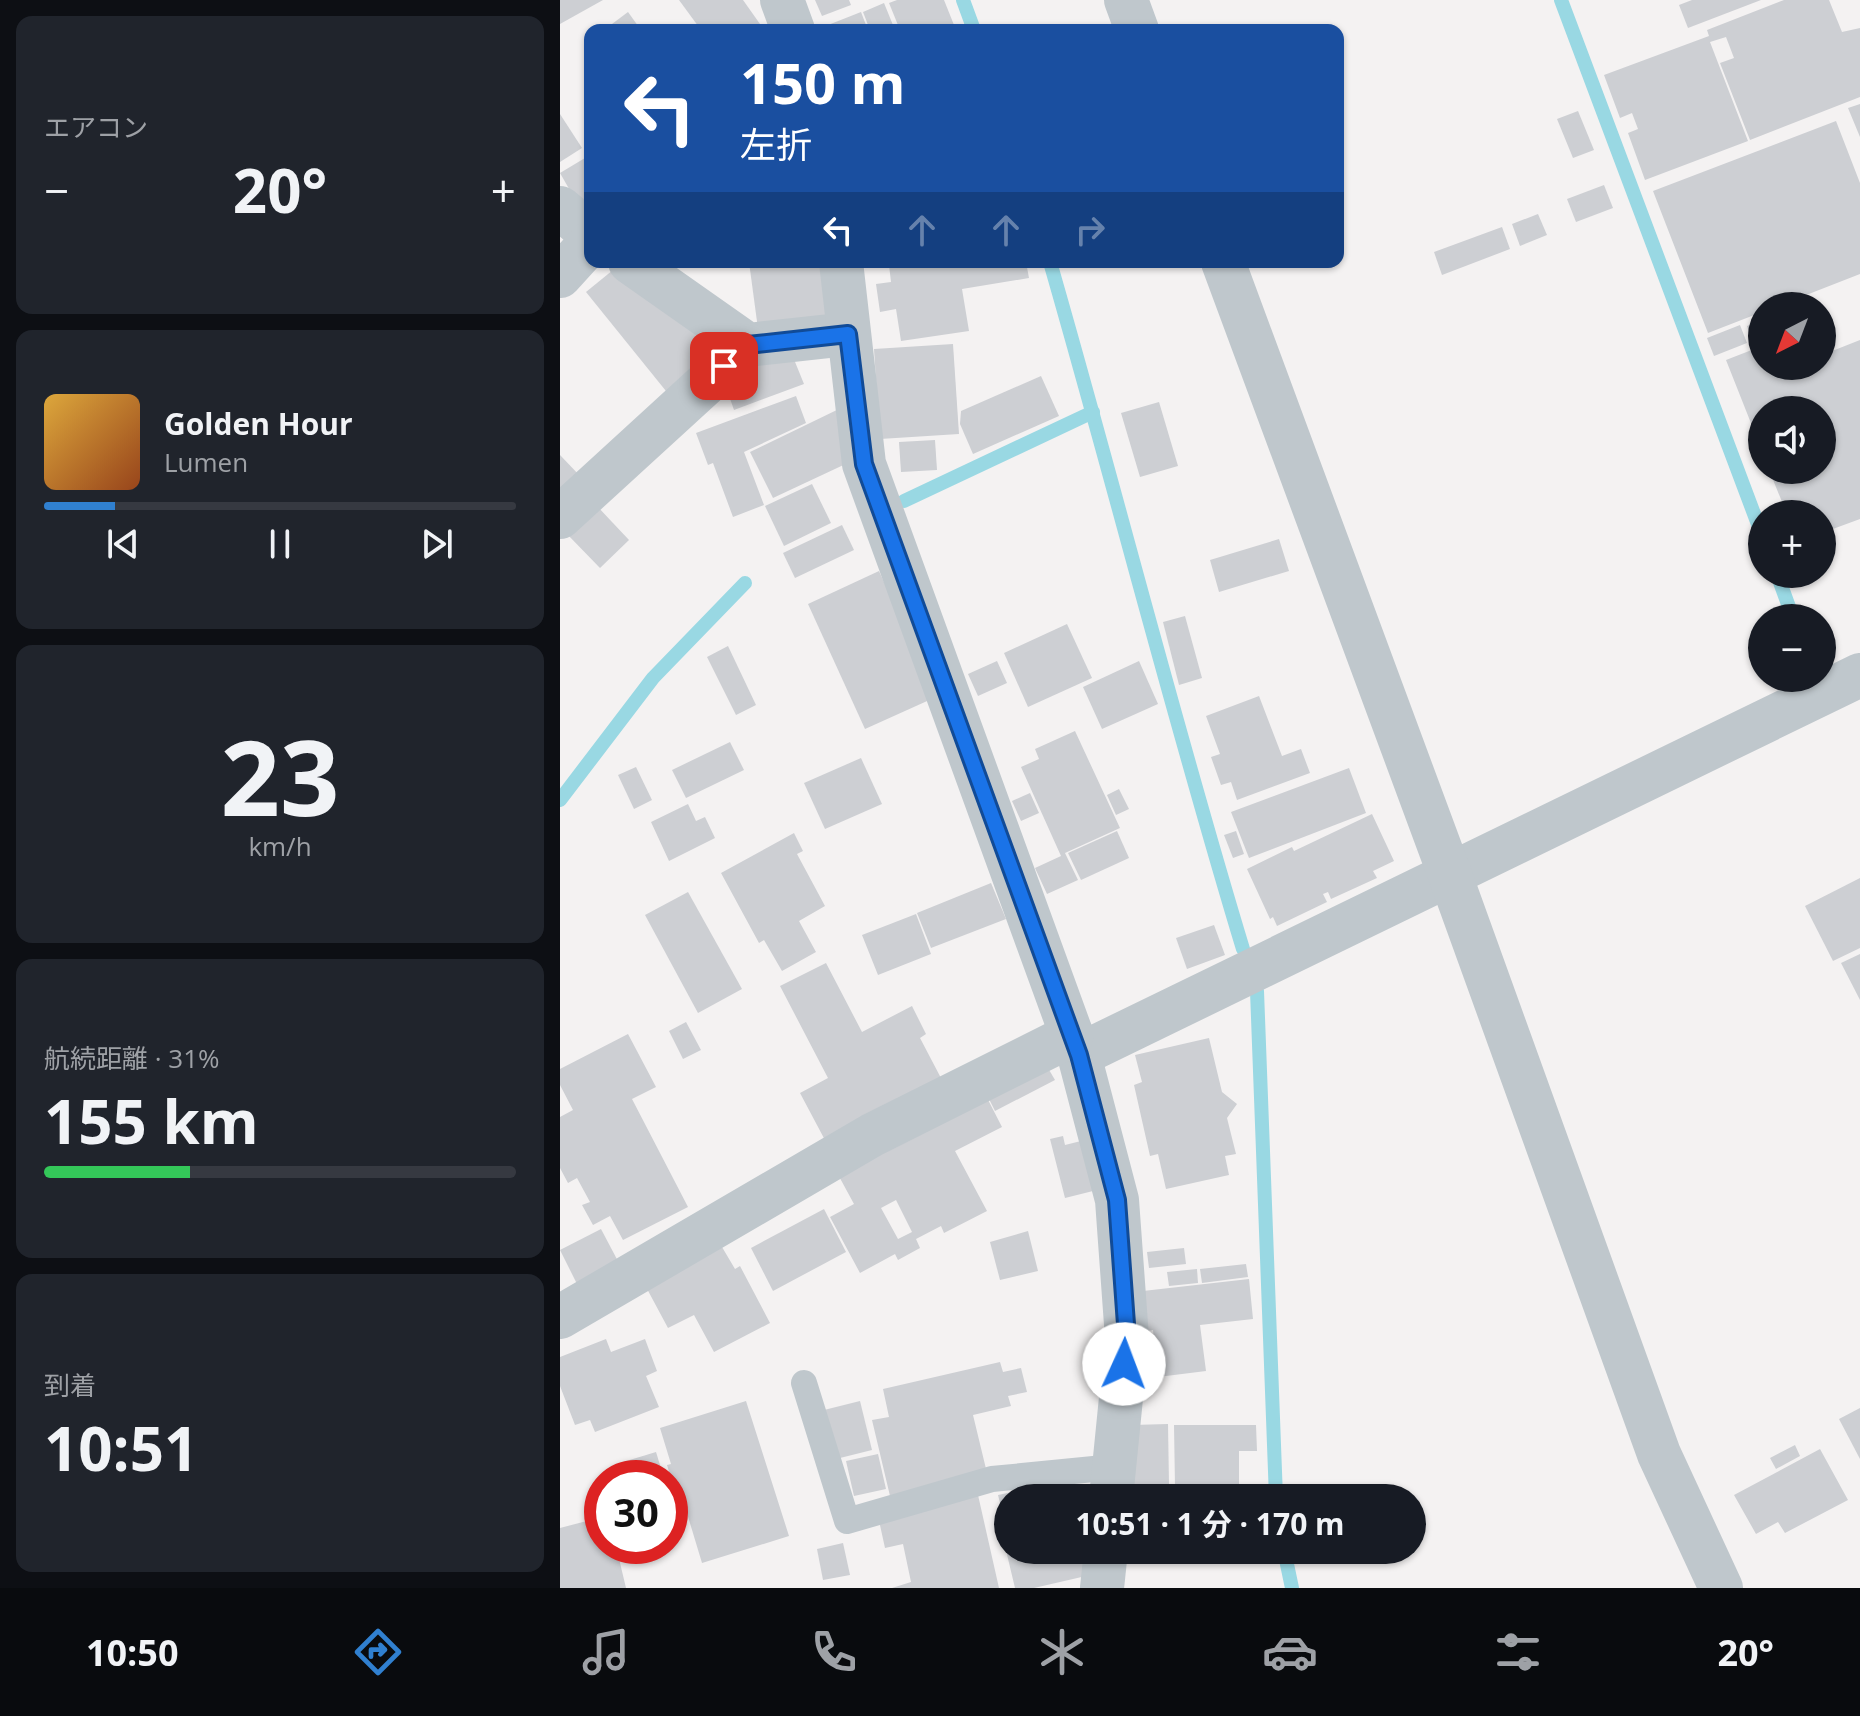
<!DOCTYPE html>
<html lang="ja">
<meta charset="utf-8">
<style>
:root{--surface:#171b24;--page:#20242c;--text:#f1f3f6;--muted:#9ea1a6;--line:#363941;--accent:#3080d0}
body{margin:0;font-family:"Open Sans","Noto Sans JP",sans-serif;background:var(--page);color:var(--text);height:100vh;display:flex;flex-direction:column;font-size:30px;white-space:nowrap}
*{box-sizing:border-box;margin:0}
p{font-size:26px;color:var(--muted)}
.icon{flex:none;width:44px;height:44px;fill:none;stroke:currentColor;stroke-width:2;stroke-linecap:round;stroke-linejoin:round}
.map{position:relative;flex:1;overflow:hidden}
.panel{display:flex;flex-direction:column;gap:16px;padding:16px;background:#0d0f14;width:560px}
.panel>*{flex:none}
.guide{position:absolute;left:24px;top:24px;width:760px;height:244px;border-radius:16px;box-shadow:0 2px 6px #0004;background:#1a4fa0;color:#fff;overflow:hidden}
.needle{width:52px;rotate:222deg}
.controls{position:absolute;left:1188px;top:292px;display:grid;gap:16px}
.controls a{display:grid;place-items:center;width:88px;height:88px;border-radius:50%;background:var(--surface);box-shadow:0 2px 6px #0004;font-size:40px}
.speed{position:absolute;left:24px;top:1460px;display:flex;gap:16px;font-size:40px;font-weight:700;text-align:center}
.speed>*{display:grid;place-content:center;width:104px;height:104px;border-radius:50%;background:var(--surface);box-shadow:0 2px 6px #0004;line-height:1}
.speed .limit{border:12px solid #d22;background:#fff;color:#111}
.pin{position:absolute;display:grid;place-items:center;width:68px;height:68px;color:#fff;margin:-34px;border-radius:16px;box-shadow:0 4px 12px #0006}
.me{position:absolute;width:88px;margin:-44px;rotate:2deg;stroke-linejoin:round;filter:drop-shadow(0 0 6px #0008)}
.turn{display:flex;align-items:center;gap:28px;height:168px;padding:0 24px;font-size:36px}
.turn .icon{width:104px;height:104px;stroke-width:2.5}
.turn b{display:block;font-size:56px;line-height:68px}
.lanes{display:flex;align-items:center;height:76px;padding:0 24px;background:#0003;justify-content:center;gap:40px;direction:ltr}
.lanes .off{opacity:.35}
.big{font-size:60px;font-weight:700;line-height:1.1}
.panel .tile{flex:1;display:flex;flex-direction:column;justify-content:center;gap:12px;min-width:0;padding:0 28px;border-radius:16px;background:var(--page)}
.panel .dial{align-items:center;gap:0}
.dial b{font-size:104px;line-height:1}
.song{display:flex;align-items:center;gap:24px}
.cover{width:96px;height:96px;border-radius:12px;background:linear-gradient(135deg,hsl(40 70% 55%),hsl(20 70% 35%))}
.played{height:8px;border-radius:4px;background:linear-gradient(90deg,var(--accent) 15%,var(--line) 15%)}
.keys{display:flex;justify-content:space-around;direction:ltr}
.heat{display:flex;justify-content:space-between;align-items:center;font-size:44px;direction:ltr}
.charge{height:12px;border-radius:6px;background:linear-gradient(90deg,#34c759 31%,var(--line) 0)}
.trip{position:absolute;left:434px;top:1484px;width:432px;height:80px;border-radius:40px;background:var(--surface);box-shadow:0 2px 6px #0004;font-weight:700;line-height:80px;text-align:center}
.tab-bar{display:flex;height:128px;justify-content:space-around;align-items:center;background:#090b0e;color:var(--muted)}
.tab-bar .icon{width:56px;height:56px}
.tab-bar .current{color:var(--accent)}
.tab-bar b{font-size:36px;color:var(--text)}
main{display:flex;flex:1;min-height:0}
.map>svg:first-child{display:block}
</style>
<main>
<section class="panel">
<div class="tile"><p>エアコン</p>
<div class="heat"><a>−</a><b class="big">20°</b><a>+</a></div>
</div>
<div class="tile">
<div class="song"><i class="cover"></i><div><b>Golden Hour</b><p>Lumen</p></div></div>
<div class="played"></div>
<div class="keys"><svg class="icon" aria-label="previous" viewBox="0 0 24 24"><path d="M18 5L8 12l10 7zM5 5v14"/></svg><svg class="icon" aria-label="pause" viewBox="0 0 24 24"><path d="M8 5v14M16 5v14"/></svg><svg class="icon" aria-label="next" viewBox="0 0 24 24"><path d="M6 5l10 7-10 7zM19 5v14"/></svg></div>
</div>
<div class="tile dial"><b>23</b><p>km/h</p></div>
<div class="tile"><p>航続距離 · 31%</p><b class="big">155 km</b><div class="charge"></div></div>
<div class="tile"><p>到着</p><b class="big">10:51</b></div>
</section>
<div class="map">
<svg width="1300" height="1588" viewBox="0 0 1300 1588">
<rect width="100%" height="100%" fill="#f4f2f2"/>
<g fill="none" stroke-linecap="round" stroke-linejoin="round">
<g stroke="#99d8e3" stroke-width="14">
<polyline points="403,0 414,30"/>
<polyline points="1001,0 1202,535"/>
<path d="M490,262C556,491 614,722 683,949"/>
<polyline points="344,501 533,412"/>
<polyline points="1217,574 1233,618"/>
<polyline points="0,800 93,678 185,583"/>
<polyline points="697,991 716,1498"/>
<polyline points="724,1550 732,1588"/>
</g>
</g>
<g fill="#cdcfd3" fill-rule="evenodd">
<polygon points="0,0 43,0 0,24"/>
<polygon points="119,0 183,0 200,24 192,30 141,30"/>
<polygon points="255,0 289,0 291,5 262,16"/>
<polygon points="337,0 384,0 396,30 340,30 329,3"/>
<polygon points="1132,0 1201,0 1128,28 1119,5"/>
<polygon points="1224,0 1269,0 1282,32 1300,28 1300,97 1190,140 1160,63 1174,58 1166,37 1150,42 1188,141 1085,180 1068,133 1078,129 1072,113 1060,118 1044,75 1149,36 1147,30"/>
<polygon points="324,3 335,30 310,30 303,12"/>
<polygon points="68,12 81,30 44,30"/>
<polygon points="301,12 306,25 293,30 270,30 268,25"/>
<polygon points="1300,104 1300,137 1288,108"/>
<polygon points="1018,111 1034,150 1013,158 997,119"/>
<polygon points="0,114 22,148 0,162"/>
<polygon points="1276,121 1300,183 1300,274 1218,306 1202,306 1202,312 1148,333 1093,191"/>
<polygon points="30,155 30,201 20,208 0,173"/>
<polygon points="1044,185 1053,208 1016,222 1007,199"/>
<polygon points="978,214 987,235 960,246 952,224"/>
<polygon points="942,227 950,249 882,275 874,252"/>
<polygon points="189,262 269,262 276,319 198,329"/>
<polygon points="348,262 466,262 469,278 402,289 409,331 341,341 336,309 320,312 316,284 331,282 329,265"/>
<polygon points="53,270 162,353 110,396 26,292"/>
<polygon points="1202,320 1202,338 1192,341 1187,326"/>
<polygon points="1180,325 1187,343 1154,356 1147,338"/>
<polygon points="1300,340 1300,519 1262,533 1262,514 1227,514 1209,470 1262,470 1262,410 1202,410 1202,451 1166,360 1202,346 1202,366 1210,366 1213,374 1233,366 1262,366 1262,355"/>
<polygon points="393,344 399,434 320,439 314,349"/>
<polygon points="231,352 244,384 174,410 167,390 183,385 178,372"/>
<polygon points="481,376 499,416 413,454 400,424 401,411"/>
<polygon points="236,396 246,423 184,452 204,505 173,517 153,463 148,465 136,433"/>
<polygon points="599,402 618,466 580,477 561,413"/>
<polygon points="283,407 292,461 213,498 190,452"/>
<polygon points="375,440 377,470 341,472 339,442"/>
<polygon points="0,455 21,477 0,497"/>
<polygon points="252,484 271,523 224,546 205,506"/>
<polygon points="36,505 69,540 40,568 7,534"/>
<polygon points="282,525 294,550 235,578 223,553"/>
<polygon points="719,539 729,571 659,592 650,560"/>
<polygon points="319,571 376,697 305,729 248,604"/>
<polygon points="625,616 642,678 619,685 603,622"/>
<polygon points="507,624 532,678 468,707 444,653"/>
<polygon points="168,646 196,705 176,715 147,657"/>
<polygon points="437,661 447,683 418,696 408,674"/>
<polygon points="579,661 598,704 542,729 523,687"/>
<polygon points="699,696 722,756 741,749 750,773 677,800 671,782 661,785 651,757 660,754 646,716"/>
<polygon points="515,731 560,828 505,853 518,880 487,894 475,868 501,856 461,767 479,759 475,749"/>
<polygon points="170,742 184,770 126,798 112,770"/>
<polygon points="301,758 322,804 265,829 244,783"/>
<polygon points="76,767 92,800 74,809 58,775"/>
<polygon points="789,768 806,813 689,858 671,812"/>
<polygon points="559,789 569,809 556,815 547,795"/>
<polygon points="470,793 479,813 461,821 452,801"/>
<polygon points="128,804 136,821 145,817 155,838 109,861 91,822"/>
<polygon points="812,814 834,861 813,871 817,878 771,899 768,892 763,894 767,902 717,926 713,917 710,919 687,869 732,847 734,851"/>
<polygon points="557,831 569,858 521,880 508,853"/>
<polygon points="676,831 684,854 673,858 664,835"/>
<polygon points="234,833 243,851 237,854 265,906 239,921 256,952 222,971 204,940 199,943 161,873"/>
<polygon points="1300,878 1300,948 1273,961 1245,906"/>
<polygon points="431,883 446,919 371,948 357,913"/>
<polygon points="128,892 182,989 138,1013 85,915"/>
<polygon points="356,914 371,954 318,975 302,935"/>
<polygon points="654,925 665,955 627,969 616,938"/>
<polygon points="1300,954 1300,1000 1281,963"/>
<polygon points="266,963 302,1032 352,1006 366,1034 360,1038 382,1080 266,1142 240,1093 268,1078 220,986"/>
<polygon points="126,1022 141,1050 123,1059 109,1031"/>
<polygon points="68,1034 96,1087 72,1099 128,1207 63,1240 50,1216 33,1225 22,1205 30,1202 17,1178 8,1183 0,1168 0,1117 13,1110 0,1085 0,1069"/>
<polygon points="649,1038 662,1092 677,1104 667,1118 676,1154 665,1156 669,1175 606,1189 598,1154 590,1156 574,1085 582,1082 575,1055"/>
<polygon points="485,1063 495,1080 435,1111 426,1093"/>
<path d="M424,1092L442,1127L395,1151L427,1211L384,1233L381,1226L356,1239L360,1248L338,1260L335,1254L300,1273L270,1217L294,1204L275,1169ZM336,1200L352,1232L338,1239L321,1208Z"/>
<polygon points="503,1136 505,1145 521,1141 533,1191 505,1198 490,1139"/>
<polygon points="264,1209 286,1252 213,1291 191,1248"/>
<polygon points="41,1229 60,1265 18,1286 0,1250"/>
<polygon points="468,1231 478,1271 440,1280 430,1242"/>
<polygon points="162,1247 175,1269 180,1266 210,1323 154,1352 134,1315 108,1328 86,1287"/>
<polygon points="624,1248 626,1264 589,1268 587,1252"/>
<polygon points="686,1264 688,1277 642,1283 640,1269"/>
<polygon points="637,1269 638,1283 609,1286 607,1272"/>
<polygon points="689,1279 693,1319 640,1325 646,1371 598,1377 593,1330 588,1331 583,1291"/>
<polygon points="46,1339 51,1352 85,1339 97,1371 86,1376 99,1407 35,1432 30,1420 15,1425 0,1386 0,1357"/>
<polygon points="440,1362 443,1372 461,1368 467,1392 448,1396 451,1406 413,1415 427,1473 330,1496 312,1420 329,1417 323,1389"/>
<polygon points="186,1401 229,1536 142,1563 123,1500 118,1501 107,1465 111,1464 100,1428"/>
<polygon points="300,1401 312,1450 276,1459 264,1410"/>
<polygon points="1300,1408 1300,1459 1279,1419"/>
<polygon points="608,1424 609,1485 572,1485 572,1425"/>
<polygon points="614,1425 696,1425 697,1451 679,1451 679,1487 615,1487"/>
<polygon points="1235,1445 1240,1456 1216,1469 1210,1458"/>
<polygon points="1260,1449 1288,1500 1225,1533 1218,1522 1196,1534 1174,1495"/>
<polygon points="96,1452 104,1478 68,1478 63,1462"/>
<polygon points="318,1454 326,1489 294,1496 286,1461"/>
<polygon points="457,1491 459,1498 448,1498 448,1510 442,1511 438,1495"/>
<polygon points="418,1495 439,1588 332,1588 351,1582 343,1544 325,1548 318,1516"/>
<polygon points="42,1517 42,1546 56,1546 66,1588 0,1588 0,1528"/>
<polygon points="448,1541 448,1550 520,1550 526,1576 474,1588 455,1588 444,1542"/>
<polygon points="283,1543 290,1575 263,1580 257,1549"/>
</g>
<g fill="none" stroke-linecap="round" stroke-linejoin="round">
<polyline stroke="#bfc7cc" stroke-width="26" points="244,1383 287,1521 432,1479 554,1467"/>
<g stroke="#bfc7cc" stroke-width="44">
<polyline points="222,0 233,30"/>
<polyline points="0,208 30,233"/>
<polyline points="70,262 188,345 288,334"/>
<polyline points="281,262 304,464 519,1055 557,1200 567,1338 551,1498"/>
<polyline points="0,276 30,243"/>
<polyline points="0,517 188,345"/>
<polyline points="519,1055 1300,675"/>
<polyline points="0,1317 312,1135 512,1035"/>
<polyline points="542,1588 546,1550"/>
</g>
<g stroke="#bfc7cc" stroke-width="44">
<polyline points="566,0 577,30"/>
<polyline points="663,262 890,875 1099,1454 1161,1588"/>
</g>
</g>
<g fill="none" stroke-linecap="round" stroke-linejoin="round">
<g stroke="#114b97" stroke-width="20">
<polyline id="route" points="164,366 188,345 288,334 304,464 519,1055 557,1200 567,1338 564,1364"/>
</g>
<use href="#route" stroke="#1a73e8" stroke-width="14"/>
</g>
</svg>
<div class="controls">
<a><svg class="needle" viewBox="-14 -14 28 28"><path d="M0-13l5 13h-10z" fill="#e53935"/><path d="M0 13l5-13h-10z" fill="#9ea1a6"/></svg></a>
<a><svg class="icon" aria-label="sound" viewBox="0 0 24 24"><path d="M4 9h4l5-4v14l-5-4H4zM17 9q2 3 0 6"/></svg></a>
<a>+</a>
<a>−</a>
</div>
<div class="speed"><div class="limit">30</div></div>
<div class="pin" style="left:164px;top:366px;background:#d93025"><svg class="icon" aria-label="arrive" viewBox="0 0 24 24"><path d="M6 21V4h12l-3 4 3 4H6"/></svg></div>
<svg class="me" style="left:564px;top:1364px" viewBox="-20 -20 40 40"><circle r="19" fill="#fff"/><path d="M0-13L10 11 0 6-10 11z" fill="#1a73e8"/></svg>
<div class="trip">10:51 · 1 分 · 170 m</div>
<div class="guide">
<div class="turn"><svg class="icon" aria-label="left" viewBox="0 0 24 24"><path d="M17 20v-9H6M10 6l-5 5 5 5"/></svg><div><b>150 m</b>左折</div></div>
<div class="lanes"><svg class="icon" aria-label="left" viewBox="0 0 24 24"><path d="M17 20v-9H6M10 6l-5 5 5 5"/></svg><svg class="icon off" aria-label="ahead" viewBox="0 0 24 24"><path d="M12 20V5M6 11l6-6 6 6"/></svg><svg class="icon off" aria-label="ahead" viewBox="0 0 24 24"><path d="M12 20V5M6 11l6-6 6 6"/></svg><svg class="icon off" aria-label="right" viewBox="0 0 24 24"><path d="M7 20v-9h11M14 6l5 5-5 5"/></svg></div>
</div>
</div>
</main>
<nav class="tab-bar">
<b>10:50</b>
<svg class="icon current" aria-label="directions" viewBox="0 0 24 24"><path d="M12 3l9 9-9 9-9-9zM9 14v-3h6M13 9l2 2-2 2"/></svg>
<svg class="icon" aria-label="music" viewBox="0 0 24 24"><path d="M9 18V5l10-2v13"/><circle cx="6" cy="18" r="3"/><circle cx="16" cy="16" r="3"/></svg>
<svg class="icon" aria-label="phone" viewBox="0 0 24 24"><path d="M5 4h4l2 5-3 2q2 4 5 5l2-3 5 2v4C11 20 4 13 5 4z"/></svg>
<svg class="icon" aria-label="climate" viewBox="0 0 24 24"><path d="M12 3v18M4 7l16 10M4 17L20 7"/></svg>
<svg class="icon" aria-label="car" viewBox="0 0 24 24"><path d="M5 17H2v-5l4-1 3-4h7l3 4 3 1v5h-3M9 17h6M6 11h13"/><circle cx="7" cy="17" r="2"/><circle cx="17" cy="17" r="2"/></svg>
<svg class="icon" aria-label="filters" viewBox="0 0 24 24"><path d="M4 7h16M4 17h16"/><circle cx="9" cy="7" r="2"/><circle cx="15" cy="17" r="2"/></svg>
<b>20°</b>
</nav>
